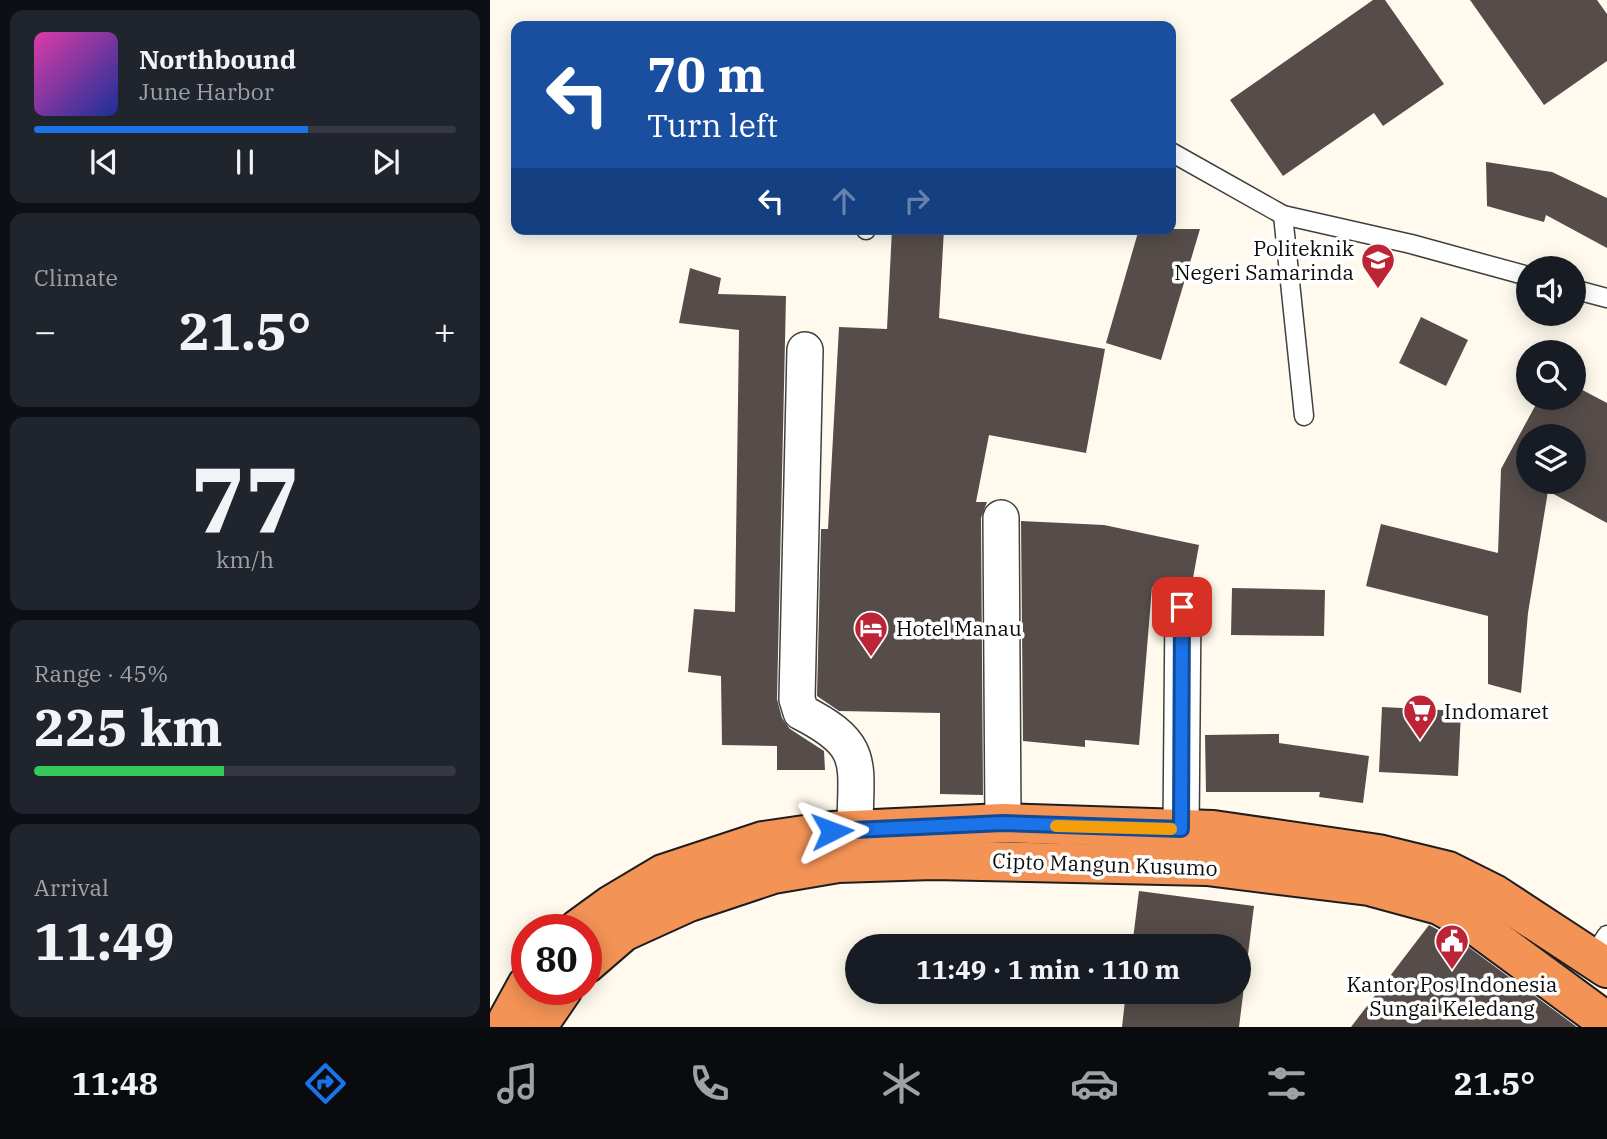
<!DOCTYPE html>
<meta charset="utf-8">
<style>
:root{--surface:#171b24;--page:#20242c;--text:#f1f3f6;--muted:#9ea1a6;--line:#363941;--accent:#1a73e8}
body{margin:0;font-family:"IBM Plex Serif",serif;background:var(--page);color:var(--text);height:100vh;display:flex;flex-direction:column;font-size:26px;white-space:nowrap}
*{box-sizing:border-box;margin:0}
p{font-size:23px;color:var(--muted)}
.icon{flex:none;width:38px;height:38px;fill:none;stroke:currentColor;stroke-width:2;stroke-linecap:round;stroke-linejoin:round}
.map{position:relative;flex:1;overflow:hidden}
.drawer{display:flex;flex-direction:column;gap:10px;padding:10px;background:#0d0f14;width:490px}
.drawer>*{flex:none}
.guide{position:absolute;left:21px;top:21px;width:665px;height:214px;border-radius:14px;box-shadow:0 4px 18px #0003;background:#1a4fa0;color:#fff;overflow:hidden}
.fabs{position:absolute;left:1026px;top:256px;display:grid;gap:14px}
.fabs a{display:grid;place-items:center;width:70px;height:70px;border-radius:50%;background:var(--surface);box-shadow:0 4px 18px #0003;font-size:35px}
.speed{position:absolute;left:21px;top:914px;display:flex;gap:14px;font-size:35px;font-weight:700;text-align:center}
.speed>*{display:grid;place-content:center;width:91px;height:91px;border-radius:50%;background:var(--surface);box-shadow:0 4px 18px #0003;line-height:1}
.speed .limit{border:10px solid #d22;background:#fff;color:#111}
.pin{position:absolute;display:grid;place-items:center;width:60px;height:60px;color:#fff;margin:-30px;border-radius:14px;box-shadow:0 4px 10px #0006}
.me{position:absolute;width:77px;margin:-38px;rotate:87deg;stroke-linejoin:round;filter:drop-shadow(0 0 5px #0008)}
.turn{display:flex;align-items:center;gap:24px;height:147px;padding:0 21px;font-size:32px}
.turn .icon{width:91px;height:91px;stroke-width:2.5}
.turn b{display:block;font-size:49px;line-height:60px}
.lanes{display:flex;align-items:center;height:66px;padding:0 21px;background:#0003;justify-content:center;gap:35px;direction:ltr}
.lanes .off{opacity:.35}
.big{font-size:52px;font-weight:700;line-height:1.1}
.drawer .tile{flex:1;display:flex;flex-direction:column;justify-content:center;gap:10px;min-width:0;padding:0 24px;border-radius:14px;background:var(--page)}
.drawer .dial{align-items:center;gap:0}
.dial b{font-size:91px;line-height:1}
.song{display:flex;align-items:center;gap:21px}
.cover{width:84px;height:84px;border-radius:10px;background:linear-gradient(135deg,hsl(320 70% 55%),hsl(230 70% 35%))}
.played{height:7px;border-radius:4px;background:linear-gradient(90deg,var(--accent) 65%,var(--line) 65%)}
.keys{display:flex;justify-content:space-around;direction:ltr}
.heat{display:flex;justify-content:space-between;align-items:center;font-size:38px;direction:ltr}
.charge{height:10px;border-radius:5px;background:linear-gradient(90deg,#34c759 45%,var(--line) 0)}
.trip{position:absolute;left:355px;top:934px;width:406px;height:70px;border-radius:35px;background:var(--surface);box-shadow:0 4px 18px #0003;font-weight:700;line-height:70px;text-align:center}
.tabs{display:flex;height:112px;justify-content:space-around;align-items:center;background:#090b0e;color:var(--muted)}
.tabs .icon{width:49px;height:49px}
.tabs .current{color:var(--accent)}
.tabs b{font-size:32px;color:var(--text)}
main{display:flex;flex:1;min-height:0}
.map>svg:first-child{display:block}
</style>
<main>
<section class="drawer">
<div class="tile">
<div class="song"><i class="cover"></i><div><b>Northbound</b><p>June Harbor</p></div></div>
<div class="played"></div>
<div class="keys"><svg class="icon" aria-label="previous" viewBox="0 0 24 24"><path d="M18 5L8 12l10 7zM5 5v14"/></svg><svg class="icon" aria-label="pause" viewBox="0 0 24 24"><path d="M8 5v14M16 5v14"/></svg><svg class="icon" aria-label="next" viewBox="0 0 24 24"><path d="M6 5l10 7-10 7zM19 5v14"/></svg></div>
</div>
<div class="tile"><p>Climate</p>
<div class="heat"><a>−</a><b class="big">21.5°</b><a>+</a></div>
</div>
<div class="tile dial"><b>77</b><p>km/h</p></div>
<div class="tile"><p>Range · 45%</p><b class="big">225 km</b><div class="charge"></div></div>
<div class="tile"><p>Arrival</p><b class="big">11:49</b></div>
</section>
<div class="map">
<svg width="1117" height="1027" viewBox="0 0 1117 1027">
<rect width="100%" height="100%" fill="#fffaed"/>
<g fill="#564d4a" fill-rule="evenodd">
<polygon points="883,0 895,0 954,84 893,126 884,113 793,176 740,100"/>
<polygon points="980,0 1107,0 1117,14 1117,61 1054,105"/>
<polygon points="996,162 1062,172 1117,198 1117,248 1056,215 1054,222 997,206"/>
<polygon points="402,229 454,229 449,318 615,349 596,453 499,435 486,502 497,502 491,518 493,795 450,794 450,713 349,711 327,696 331,529 338,529 349,327 397,329"/>
<polygon points="649,229 710,229 671,360 616,343"/>
<polygon points="200,268 231,278 228,294 296,296 287,699 292,718 300,729 334,751 335,770 287,770 287,746 232,745 231,676 198,672 204,609 245,612 249,330 189,323"/>
<polygon points="931,317 978,340 956,386 909,363"/>
<path d="M1083,385L1117,403V523L1058,491L1038,613L1031,693L998,684V616L876,586L891,524L1008,553L1011,469L1050,397H1083ZM1038,436H1083V481H1038Z"/>
<polygon points="531,521 614,525 709,545 701,589 692,587 681,591 662,587 649,745 595,740 595,747 533,741"/>
<polygon points="742,588 835,590 834,636 741,635"/>
<polygon points="892,707 971,711 968,776 889,772"/>
<polygon points="789,734 789,743 879,756 873,803 829,797 830,792 716,792 715,735"/>
<polygon points="649,891 764,906 749,1027 632,1027 636,992 749,992 749,947 642,947"/>
<polygon points="939,925 973,943 1087,1027 861,1027"/>
</g>
<g fill="none" stroke-linecap="round" stroke-linejoin="round">
<g stroke="#404040" stroke-width="21">
<g id="lane">
<polyline points="681,152 793,215 921,244 1038,276"/>
<polyline points="793,215 814,416"/>
<polyline points="376,229 376,230"/>
<polyline points="1083,289 1117,298"/>
<polyline points="1103,956 1117,935"/>
</g>
</g>
<g stroke="#404040" stroke-width="38">
<g id="street">
<path d="M315,350L307,699L311,712C378,746 365,763 365,830"/>
<polyline points="511,518 513,823"/>
<polyline points="691,829 693,607"/>
</g>
</g>
<g stroke="#1e1e1e" stroke-width="42">
<g id="highway">
<polyline points="88,929 121,905 173,874 273,841 342,831 513,823 723,830 888,854 958,871 1004,894 1117,968"/>
<polyline points="96,964 133,932 199,902 283,874 348,863 443,860 717,866 879,886 949,905 985,925 1117,1022"/>
<polyline points="14,1027 37,985"/>
<polyline points="47,1027 73,989"/>
</g>
</g>
<use href="#lane" stroke="#fff" stroke-width="18"/>
<use href="#street" stroke="#fff" stroke-width="35"/>
<use href="#highway" stroke="#f49356" stroke-width="38"/>
</g>
<g fill="none" stroke-linecap="round" stroke-linejoin="round">
<g stroke="#114b97" stroke-width="18">
<polyline id="route" points="342,831 513,823 691,829 692,607"/>
</g>
<use href="#route" stroke="#1a73e8" stroke-width="12"/>
<polyline stroke="#f59e0b" stroke-width="12" points="566,826 681,829"/>
</g>
<defs>
<g id="university-pin" transform="scale(1.75)"><path d="M0 17L-7.5 6A9.5 9.5 0 1 1 7.5 6Z" fill="#bd2537" stroke="#fff"/><path d="M0-5L7-2L0 1L-7-2ZM-4 1L0 2.5L4 1V4Q0 6-4 4Z" fill="#fff"/></g>
<g id="hotel-pin" transform="scale(1.75)"><path d="M0 17L-7.5 6A9.5 9.5 0 1 1 7.5 6Z" fill="#bd2537" stroke="#fff"/><path d="M-6-4.5h1.5V1H6V5H4.5V3h-9V5H-6ZM-4 0a1.8 1.8 0 1 1 3.6 0ZM.5 0V-2.5h3Q6-2.5 6 0Z" fill="#fff"/></g>
<g id="supermarket-pin" transform="scale(1.75)"><path d="M0 17L-7.5 6A9.5 9.5 0 1 1 7.5 6Z" fill="#bd2537" stroke="#fff"/><path d="M-6-5.5h2.5l.6 2H6L4.5 2H-2.5L-4.4-4H-6ZM-1.5 3.2a1.3 1.3 0 1 0 .1 0ZM3 3.2a1.3 1.3 0 1 0 .1 0Z" fill="#fff"/></g>
<g id="civic-pin" transform="scale(1.75)"><path d="M0 17L-7.5 6A9.5 9.5 0 1 1 7.5 6Z" fill="#bd2537" stroke="#fff"/><path d="M-.6-6.5H3V-4.5H.6V-3L4-1V1h2V6H-6V1h2V-1L-.6-3ZM-1.2 2.5V6h2.4V2.5Z" fill="#fff"/></g>
</defs>
<g fill-rule="evenodd">
<use href="#university-pin" x="888" y="260"/>
<use href="#hotel-pin" x="381" y="628"/>
<use href="#supermarket-pin" x="930" y="711"/>
<use href="#civic-pin" x="962" y="941"/>
</g>
<g text-anchor="middle" dominant-baseline="central" stroke-width="7" stroke-linejoin="round" paint-order="stroke">
<g font-size="21" fill="#0d0d0d" stroke="#fff" text-anchor="start">
<text x="864" y="248" text-anchor="end">Politeknik<tspan x="864" dy="24">Negeri Samarinda</tspan></text>
<text x="406" y="628">Hotel Manau</text>
<text x="954" y="711">Indomaret</text>
<text x="962" y="984" text-anchor="middle">Kantor Pos Indonesia<tspan x="962" dy="24">Sungai Keledang</tspan></text>
</g>
<g font-size="21" fill="#0d0d0d" stroke="#fff">
<text transform="translate(615 864) rotate(2)">Cipto Mangun Kusumo</text>
</g>
</g>
</svg>
<div class="fabs">
<a><svg class="icon" aria-label="sound" viewBox="0 0 24 24"><path d="M4 9h4l5-4v14l-5-4H4zM17 9q2 3 0 6"/></svg></a>
<a><svg class="icon" aria-label="search" viewBox="0 0 24 24"><circle cx="10" cy="10" r="6"/><path d="M15 15l6 6"/></svg></a>
<a><svg class="icon" aria-label="layers" viewBox="0 0 24 24"><path d="M12 4l9 5-9 5-9-5zM3 14l9 5 9-5"/></svg></a>
</div>
<div class="speed"><div class="limit">80</div></div>
<div class="pin" style="left:692px;top:607px;background:#d93025"><svg class="icon" aria-label="arrive" viewBox="0 0 24 24"><path d="M6 21V4h12l-3 4 3 4H6"/></svg></div>
<svg class="me" style="left:342px;top:831px" viewBox="-20 -20 40 40"><path d="M0-17L14 15 0 8-14 15z" fill="#1a73e8" stroke="#fff" stroke-width="4"/></svg>
<div class="trip">11:49 · 1 min · 110 m</div>
<div class="guide">
<div class="turn"><svg class="icon" aria-label="left" viewBox="0 0 24 24"><path d="M17 20v-9H6M10 6l-5 5 5 5"/></svg><div><b>70 m</b>Turn left</div></div>
<div class="lanes"><svg class="icon" aria-label="left" viewBox="0 0 24 24"><path d="M17 20v-9H6M10 6l-5 5 5 5"/></svg><svg class="icon off" aria-label="ahead" viewBox="0 0 24 24"><path d="M12 20V5M6 11l6-6 6 6"/></svg><svg class="icon off" aria-label="right" viewBox="0 0 24 24"><path d="M7 20v-9h11M14 6l5 5-5 5"/></svg></div>
</div>
</div>
</main>
<nav class="tabs">
<b>11:48</b>
<svg class="icon current" aria-label="directions" viewBox="0 0 24 24"><path d="M12 3l9 9-9 9-9-9zM9 14v-3h6M13 9l2 2-2 2"/></svg>
<svg class="icon" aria-label="music" viewBox="0 0 24 24"><path d="M9 18V5l10-2v13"/><circle cx="6" cy="18" r="3"/><circle cx="16" cy="16" r="3"/></svg>
<svg class="icon" aria-label="phone" viewBox="0 0 24 24"><path d="M5 4h4l2 5-3 2q2 4 5 5l2-3 5 2v4C11 20 4 13 5 4z"/></svg>
<svg class="icon" aria-label="climate" viewBox="0 0 24 24"><path d="M12 3v18M4 7l16 10M4 17L20 7"/></svg>
<svg class="icon" aria-label="car" viewBox="0 0 24 24"><path d="M5 17H2v-5l4-1 3-4h7l3 4 3 1v5h-3M9 17h6M6 11h13"/><circle cx="7" cy="17" r="2"/><circle cx="17" cy="17" r="2"/></svg>
<svg class="icon" aria-label="filters" viewBox="0 0 24 24"><path d="M4 7h16M4 17h16"/><circle cx="9" cy="7" r="2"/><circle cx="15" cy="17" r="2"/></svg>
<b>21.5°</b>
</nav>
